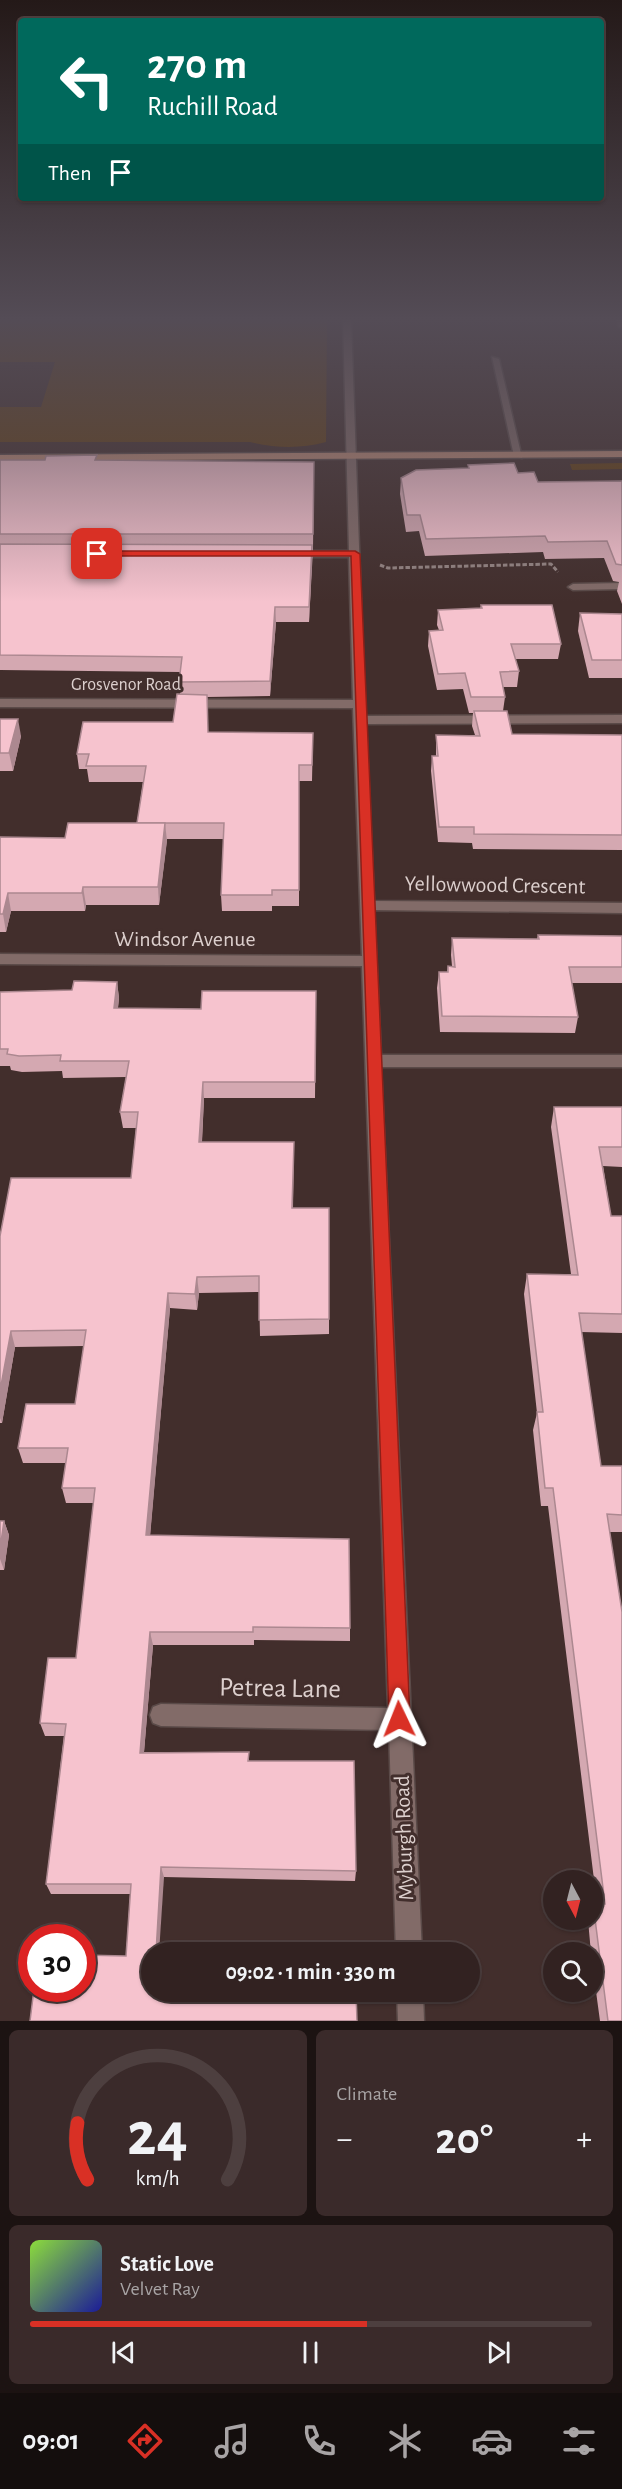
<!DOCTYPE html>
<meta charset="utf-8">
<style>
:root{--surface:#322221;--page:#3a2a2a;--text:#f1f3f6;--muted:#a8a4a5;--line:#4d3f3f;--accent:#d93025}
body{margin:0;font-family:"Alegreya Sans",sans-serif;background:var(--page);color:var(--text);height:100vh;display:flex;flex-direction:column;font-size:22px;white-space:nowrap}
*{box-sizing:border-box;margin:0}
p{font-size:20px;color:var(--muted)}
.icon{flex:none;width:33px;height:33px;fill:none;stroke:currentColor;stroke-width:2;stroke-linecap:round;stroke-linejoin:round}
.map{position:relative;height:2021px;overflow:hidden}
.details{display:flex;flex-direction:column;gap:9px;padding:9px;background:#1c1312;flex:1}
.details>*{flex:none}
.banner{position:absolute;left:18px;top:18px;width:586px;height:183px;border-radius:6px;box-shadow:0 2px 4px #0004,0 0 0 2px var(--line);background:#00695c;color:#fff;overflow:hidden}
.needle{width:39px;rotate:173deg}
.tools{position:absolute;left:543px;top:1870px;display:grid;gap:12px}
.tools a{display:grid;place-items:center;width:60px;height:60px;border-radius:50%;background:var(--surface);box-shadow:0 2px 4px #0004,0 0 0 2px var(--line);font-size:30px}
.speed{position:absolute;left:18px;top:1924px;display:flex;gap:12px;font-size:30px;font-weight:700;text-align:center}
.speed>*{display:grid;place-content:center;width:78px;height:78px;border-radius:50%;background:var(--surface);box-shadow:0 2px 4px #0004,0 0 0 2px var(--line);line-height:1}
.speed .limit{border:9px solid #d22;background:#fff;color:#111}
.pin{position:absolute;display:grid;place-items:center;width:51px;height:51px;color:#fff;margin:-26px;border-radius:12px;box-shadow:0 3px 9px #0006}
.me{position:absolute;width:66px;margin:-33px;rotate:358deg;stroke-linejoin:round;filter:drop-shadow(0 0 4px #0008)}
.turn{display:flex;align-items:center;gap:21px;height:126px;padding:0 30px;font-size:27px}
.turn .icon{width:78px;height:78px;stroke-width:2.5}
.turn b{display:block;font-size:42px;line-height:51px}
.then{display:flex;align-items:center;height:57px;padding:0 30px;background:#0003;gap:12px;font-size:22px}
.big{font-size:45px;font-weight:700;line-height:1.1}
.details .card{flex:1;display:flex;flex-direction:column;justify-content:center;gap:9px;min-width:0;padding:0 21px;border-radius:9px;background:var(--page)}
.details .dial{align-items:center;gap:0}
.dial svg{height:156px;overflow:visible;fill:none;stroke:var(--line);stroke-width:7;stroke-linecap:round;text-anchor:middle}
.dial text{fill:var(--text);stroke:none}
.song{display:flex;align-items:center;gap:18px}
.cover{width:72px;height:72px;border-radius:9px;background:linear-gradient(135deg,hsl(90 70% 55%),hsl(240 70% 35%))}
.played{height:6px;border-radius:3px;background:linear-gradient(90deg,var(--accent) 60%,var(--line) 60%)}
.keys{display:flex;justify-content:space-around;direction:ltr}
.heat{display:flex;justify-content:space-between;align-items:center;font-size:33px;direction:ltr}
.details .tiles{flex:1;display:grid;gap:9px;grid-template-columns:1fr 1fr}
.card:last-child{grid-column:span 2}
.trip{position:absolute;left:141px;top:1942px;width:339px;height:60px;border-radius:30px;background:var(--surface);box-shadow:0 2px 4px #0004,0 0 0 2px var(--line);font-weight:700;line-height:60px;text-align:center}
.tab-bar{display:flex;height:96px;justify-content:space-around;align-items:center;background:#140e0d;color:var(--muted)}
.tab-bar .icon{width:42px;height:42px}
.tab-bar .current{color:var(--accent)}
.tab-bar b{font-size:27px;color:var(--text)}
.map>svg:first-child{display:block}
</style>
<div class="map">
<svg width="622" height="2021" viewBox="0 0 622 2021">
<rect width="100%" height="100%" fill="#422e2c"/>
<g fill="#613e13">
<path d="M0,319H327L326,442C300,449 276,448 250,442H0V407H41L55,362H0Z"/>
<polygon points="622,463 622,469 572,470 570,464"/>
</g>
<g fill="none" stroke-linecap="round" stroke-linejoin="round">
<g stroke="#5a4a48" stroke-width="3">
<g id="minor">
<polygon points="343,319 351,319 365,716 622,715 622,723 366,724 374,901 622,903 622,913 374,910 381,1055 622,1055 622,1067 381,1067 422,1953 396,1953 389,1730 161,1726 153,1723 150,1715 153,1707 161,1704 388,1708 362,966 0,964 0,954 362,956 353,708 0,707 0,699 353,700 349,557 292,557 287,554 292,551 349,551"/>
<polygon points="616,319 622,319 622,327 619,327"/>
<polygon points="492,357 499,359 522,458 514,456"/>
<polygon points="622,583 622,589 573,590 568,587 573,584"/>
<polygon points="397,1992 423,1992 424,2021 398,2021"/>
</g>
</g>
<g stroke="#5a4a48" stroke-width="3">
<polygon id="major" points="622,451 622,457 0,461 0,455"/>
</g>
<polyline stroke="#948482" stroke-width="3" stroke-dasharray="4.5 2" stroke-linecap="butt" points="380,565 388,568 551,564 558,572"/>
<use href="#minor" fill="#826b68" fill-rule="evenodd"/>
<use href="#major" fill="#bc8b76" fill-rule="evenodd"/>
</g>
<g fill="#d4a8b1">
<polygon points="0,460 97,460 314,462 313,549 309,622 276,622 270,696 207,697 208,732 313,733 312,781 299,781 299,906 272,906 272,911 222,911 221,895 224,839 167,839 159,905 86,905 85,911 11,911 6,932 0,932 0,837 65,838 137,823 143,782 89,782 87,769 79,769 77,754 173,722 180,694 179,682 180,672 0,670"/>
<polygon points="468,465 518,473 538,482 622,481 622,604 617,591 619,582 613,581 604,558 545,559 543,552 425,556 419,531 406,532 400,494 401,478 468,469"/>
<polygon points="481,605 561,644 558,659 515,659 519,671 517,687 503,687 505,697 503,711 512,734 622,735 622,850 473,849 472,843 438,842 431,771 432,756 436,756 436,735 475,735 472,726 473,713 469,713 463,689 437,690 428,646 429,631 439,630 437,625 438,610 480,609"/>
<polygon points="580,613 622,614 622,678 589,678 578,631"/>
<polygon points="0,719 21,736 13,771 0,771"/>
<polygon points="538,935 622,936 622,983 572,983 578,1017 575,1033 440,1032 437,988 439,972 447,972 448,966 452,966 451,955 452,938 537,939"/>
<polygon points="117,982 119,998 118,1008 201,1009 316,991 315,1098 204,1098 202,1142 294,1142 293,1208 329,1208 329,1334 260,1336 259,1292 199,1293 197,1310 170,1308 150,1535 350,1628 350,1641 254,1640 254,1645 153,1645 144,1752 249,1752 249,1761 356,1871 355,1881 164,1877 126,1956 130,1894 51,1894 46,1884 64,1736 45,1736 40,1723 76,1658 94,1503 66,1503 62,1488 66,1463 23,1463 18,1448 75,1404 84,1346 15,1347 2,1423 0,1423 0,1236 131,1178 136,1128 123,1128 120,1112 126,1077 63,1078 62,1071 22,1072 11,1070 10,1066 0,1066 0,992 72,990"/>
<polygon points="554,1107 622,1107 622,1167 603,1166 611,1216 622,1216 622,1333 581,1332 601,1466 622,1466 622,1532 610,1532 622,2021 600,2021 592,1962 592,1953 591,1953 588,1920 592,1920 592,1905 593,1903 597,1904 548,1506 541,1506 533,1430 537,1413 524,1294 527,1274 571,1274 551,1127"/>
<polygon points="0,1521 4,1521 9,1535 4,1570 0,1570"/>
</g>
<g fill="#ac8890">
<polygon points="312,545 312,559 309,622 309,607"/>
<polygon points="275,607 276,622 270,696 270,681"/>
<polygon points="18,719 21,736 13,771 9,753"/>
<polygon points="165,823 167,841 159,905 158,887"/>
<polygon points="83,887 86,905 85,911 82,893"/>
<polygon points="8,893 11,911 6,932 3,914"/>
<polygon points="117,982 119,998 116,1024 114,1008"/>
<polygon points="203,1082 204,1098 201,1158 199,1142"/>
<polygon points="197,1277 199,1293 197,1310 195,1294"/>
<polygon points="168,1293 170,1308 149,1549 146,1535"/>
<polygon points="11,1331 15,1347 2,1423 0,1418 0,1391"/>
<polygon points="4,1521 9,1535 4,1570 0,1559 0,1549"/>
<polygon points="150,1632 153,1645 143,1764 140,1753"/>
<polygon points="161,1867 164,1877 159,1953 156,1953"/>
</g>
<g fill="#f6c3ce" stroke="#ac8890" stroke-width="1.5">
<polygon points="97,455 95,460 314,462 313,534 0,534 0,460 45,460 46,456"/>
<polygon points="514,463 518,473 534,472 538,482 622,481 622,565 616,564 607,541 548,542 545,536 426,539 420,515 407,515 401,478 416,470 469,468 468,465"/>
<polygon points="0,544 312,545 309,607 275,607 270,681 179,682 182,657 0,655"/>
<polygon points="481,605 552,605 561,644 511,644 519,671 500,672 505,697 471,697 465,673 438,674 429,631 443,630 438,610 482,608"/>
<polygon points="580,613 622,614 622,660 592,660"/>
<polygon points="177,694 207,695 208,732 313,733 312,765 299,765 299,890 272,890 272,895 221,895 224,823 137,823 146,766 86,766 89,754 77,754 83,722 173,722"/>
<polygon points="474,711 507,711 512,734 622,735 622,835 474,834 474,827 439,827 432,756 438,756 436,735 480,736"/>
<polygon points="0,719 18,719 9,753 0,753"/>
<polygon points="68,823 165,823 158,887 83,887 82,893 8,893 3,914 0,914 0,837 65,838"/>
<polygon points="538,935 622,936 622,967 569,967 578,1017 442,1016 439,972 448,972 448,966 455,967 452,938 539,939"/>
<polygon points="74,981 117,982 114,1008 201,1009 202,991 316,991 315,1082 203,1082 199,1142 294,1142 292,1208 329,1208 329,1319 259,1320 259,1276 197,1277 195,1294 168,1293 146,1535 349,1539 350,1628 253,1627 253,1632 150,1632 140,1753 249,1752 248,1761 354,1761 356,1871 161,1867 156,1953 152,1953 152,1992 356,1992 357,2021 30,2021 34,1989 82,1989 82,1955 126,1956 131,1884 46,1884 66,1724 40,1723 48,1658 76,1658 95,1488 62,1488 68,1448 18,1448 26,1404 75,1404 86,1330 11,1331 0,1391 0,1236 11,1178 131,1178 138,1112 120,1112 129,1061 60,1061 61,1055 19,1056 7,1054 8,1049 0,1049 0,992 72,990"/>
<polygon points="554,1107 622,1107 622,1147 599,1147 611,1216 622,1216 622,1314 579,1313 601,1466 622,1466 622,1515 607,1514 622,1612 622,2021 608,2021 593,1903 605,1904 553,1488 545,1488 537,1412 543,1412 527,1274 578,1275"/>
<polygon points="0,1521 4,1521 0,1549"/>
<rect x="247" y="1945" width="33" height="8"/>
</g>
<linearGradient id="sky" x2="0" y2="1"><stop stop-color="#241918"/><stop offset="0.53" stop-color="#544c56"/><stop offset="1" stop-color="#544c56" stop-opacity="0"/></linearGradient>
<rect width="622" height="602" fill="url(#sky)"/>
<polygon fill="#d93025" stroke="#8d1f18" stroke-width="1.5" points="355,551 360,554 410,1719 407,1726 399,1729 392,1726 389,1719 351,556 97,556 93,554 97,551"/>
<g text-anchor="middle" dominant-baseline="central" stroke-width="6" stroke-linejoin="round" paint-order="stroke">
<g font-size="18" fill="#dccfcd" stroke="#422e2c">
<text x="126" y="685">Grosvenor Road</text>
</g>
<g font-size="22" fill="#dccfcd" stroke="#422e2c">
<text transform="translate(495 885) rotate(1)">Yellowwood Crescent</text>
<text x="185" y="939">Windsor Avenue</text>
<text transform="translate(404 1838) rotate(-92)">Myburgh Road</text>
</g>
<g font-size="27" fill="#dccfcd" stroke="#422e2c">
<text transform="translate(280 1688) rotate(1)">Petrea Lane</text>
</g>
</g>
</svg>
<div class="tools">
<a><svg class="needle" viewBox="-14 -14 28 28"><path d="M0-13l5 13h-10z" fill="#e53935"/><path d="M0 13l5-13h-10z" fill="#a8a4a5"/></svg></a>
<a><svg class="icon" aria-label="search" viewBox="0 0 24 24"><circle cx="10" cy="10" r="6"/><path d="M15 15l6 6"/></svg></a>
</div>
<div class="speed"><div class="limit">30</div></div>
<div class="pin" style="left:97px;top:554px;background:#d93025"><svg class="icon" aria-label="arrive" viewBox="0 0 24 24"><path d="M6 21V4h12l-3 4 3 4H6"/></svg></div>
<svg class="me" style="left:399px;top:1719px" viewBox="-20 -20 40 40"><path d="M0-17L14 15 0 8-14 15z" fill="#d93025" stroke="#fff" stroke-width="4"/></svg>
<div class="trip">09:02 · 1 min · 330 m</div>
<div class="banner">
<div class="turn"><svg class="icon" aria-label="left" viewBox="0 0 24 24"><path d="M17 20v-9H6M10 6l-5 5 5 5"/></svg><div><b>270 m</b>Ruchill Road</div></div>
<div class="then">Then<svg class="icon" aria-label="arrive" viewBox="0 0 24 24"><path d="M6 21V4h12l-3 4 3 4H6"/></svg></div>
</div>
</div>
<section class="details">
<div class="tiles">
<div class="card dial"><svg viewBox="0 0 100 80">
<path d="M14 69A42 42 0 1 1 86 69"/>
<path d="M14 69A42 42 0 0 1 9 40" stroke="#d93025"/>
<text x="50" y="56" font-size="32" font-weight="700">24</text>
<text x="50" y="72" font-size="11">km/h</text>
</svg></div>
<div class="card"><p>Climate</p>
<div class="heat"><a>−</a><b class="big">20°</b><a>+</a></div>
</div>
<div class="card">
<div class="song"><i class="cover"></i><div><b>Static Love</b><p>Velvet Ray</p></div></div>
<div class="played"></div>
<div class="keys"><svg class="icon" aria-label="previous" viewBox="0 0 24 24"><path d="M18 5L8 12l10 7zM5 5v14"/></svg><svg class="icon" aria-label="pause" viewBox="0 0 24 24"><path d="M8 5v14M16 5v14"/></svg><svg class="icon" aria-label="next" viewBox="0 0 24 24"><path d="M6 5l10 7-10 7zM19 5v14"/></svg></div>
</div>
</div>
</section>
<nav class="tab-bar">
<b>09:01</b>
<svg class="icon current" aria-label="directions" viewBox="0 0 24 24"><path d="M12 3l9 9-9 9-9-9zM9 14v-3h6M13 9l2 2-2 2"/></svg>
<svg class="icon" aria-label="music" viewBox="0 0 24 24"><path d="M9 18V5l10-2v13"/><circle cx="6" cy="18" r="3"/><circle cx="16" cy="16" r="3"/></svg>
<svg class="icon" aria-label="phone" viewBox="0 0 24 24"><path d="M5 4h4l2 5-3 2q2 4 5 5l2-3 5 2v4C11 20 4 13 5 4z"/></svg>
<svg class="icon" aria-label="climate" viewBox="0 0 24 24"><path d="M12 3v18M4 7l16 10M4 17L20 7"/></svg>
<svg class="icon" aria-label="car" viewBox="0 0 24 24"><path d="M5 17H2v-5l4-1 3-4h7l3 4 3 1v5h-3M9 17h6M6 11h13"/><circle cx="7" cy="17" r="2"/><circle cx="17" cy="17" r="2"/></svg>
<svg class="icon" aria-label="filters" viewBox="0 0 24 24"><path d="M4 7h16M4 17h16"/><circle cx="9" cy="7" r="2"/><circle cx="15" cy="17" r="2"/></svg>
</nav>
